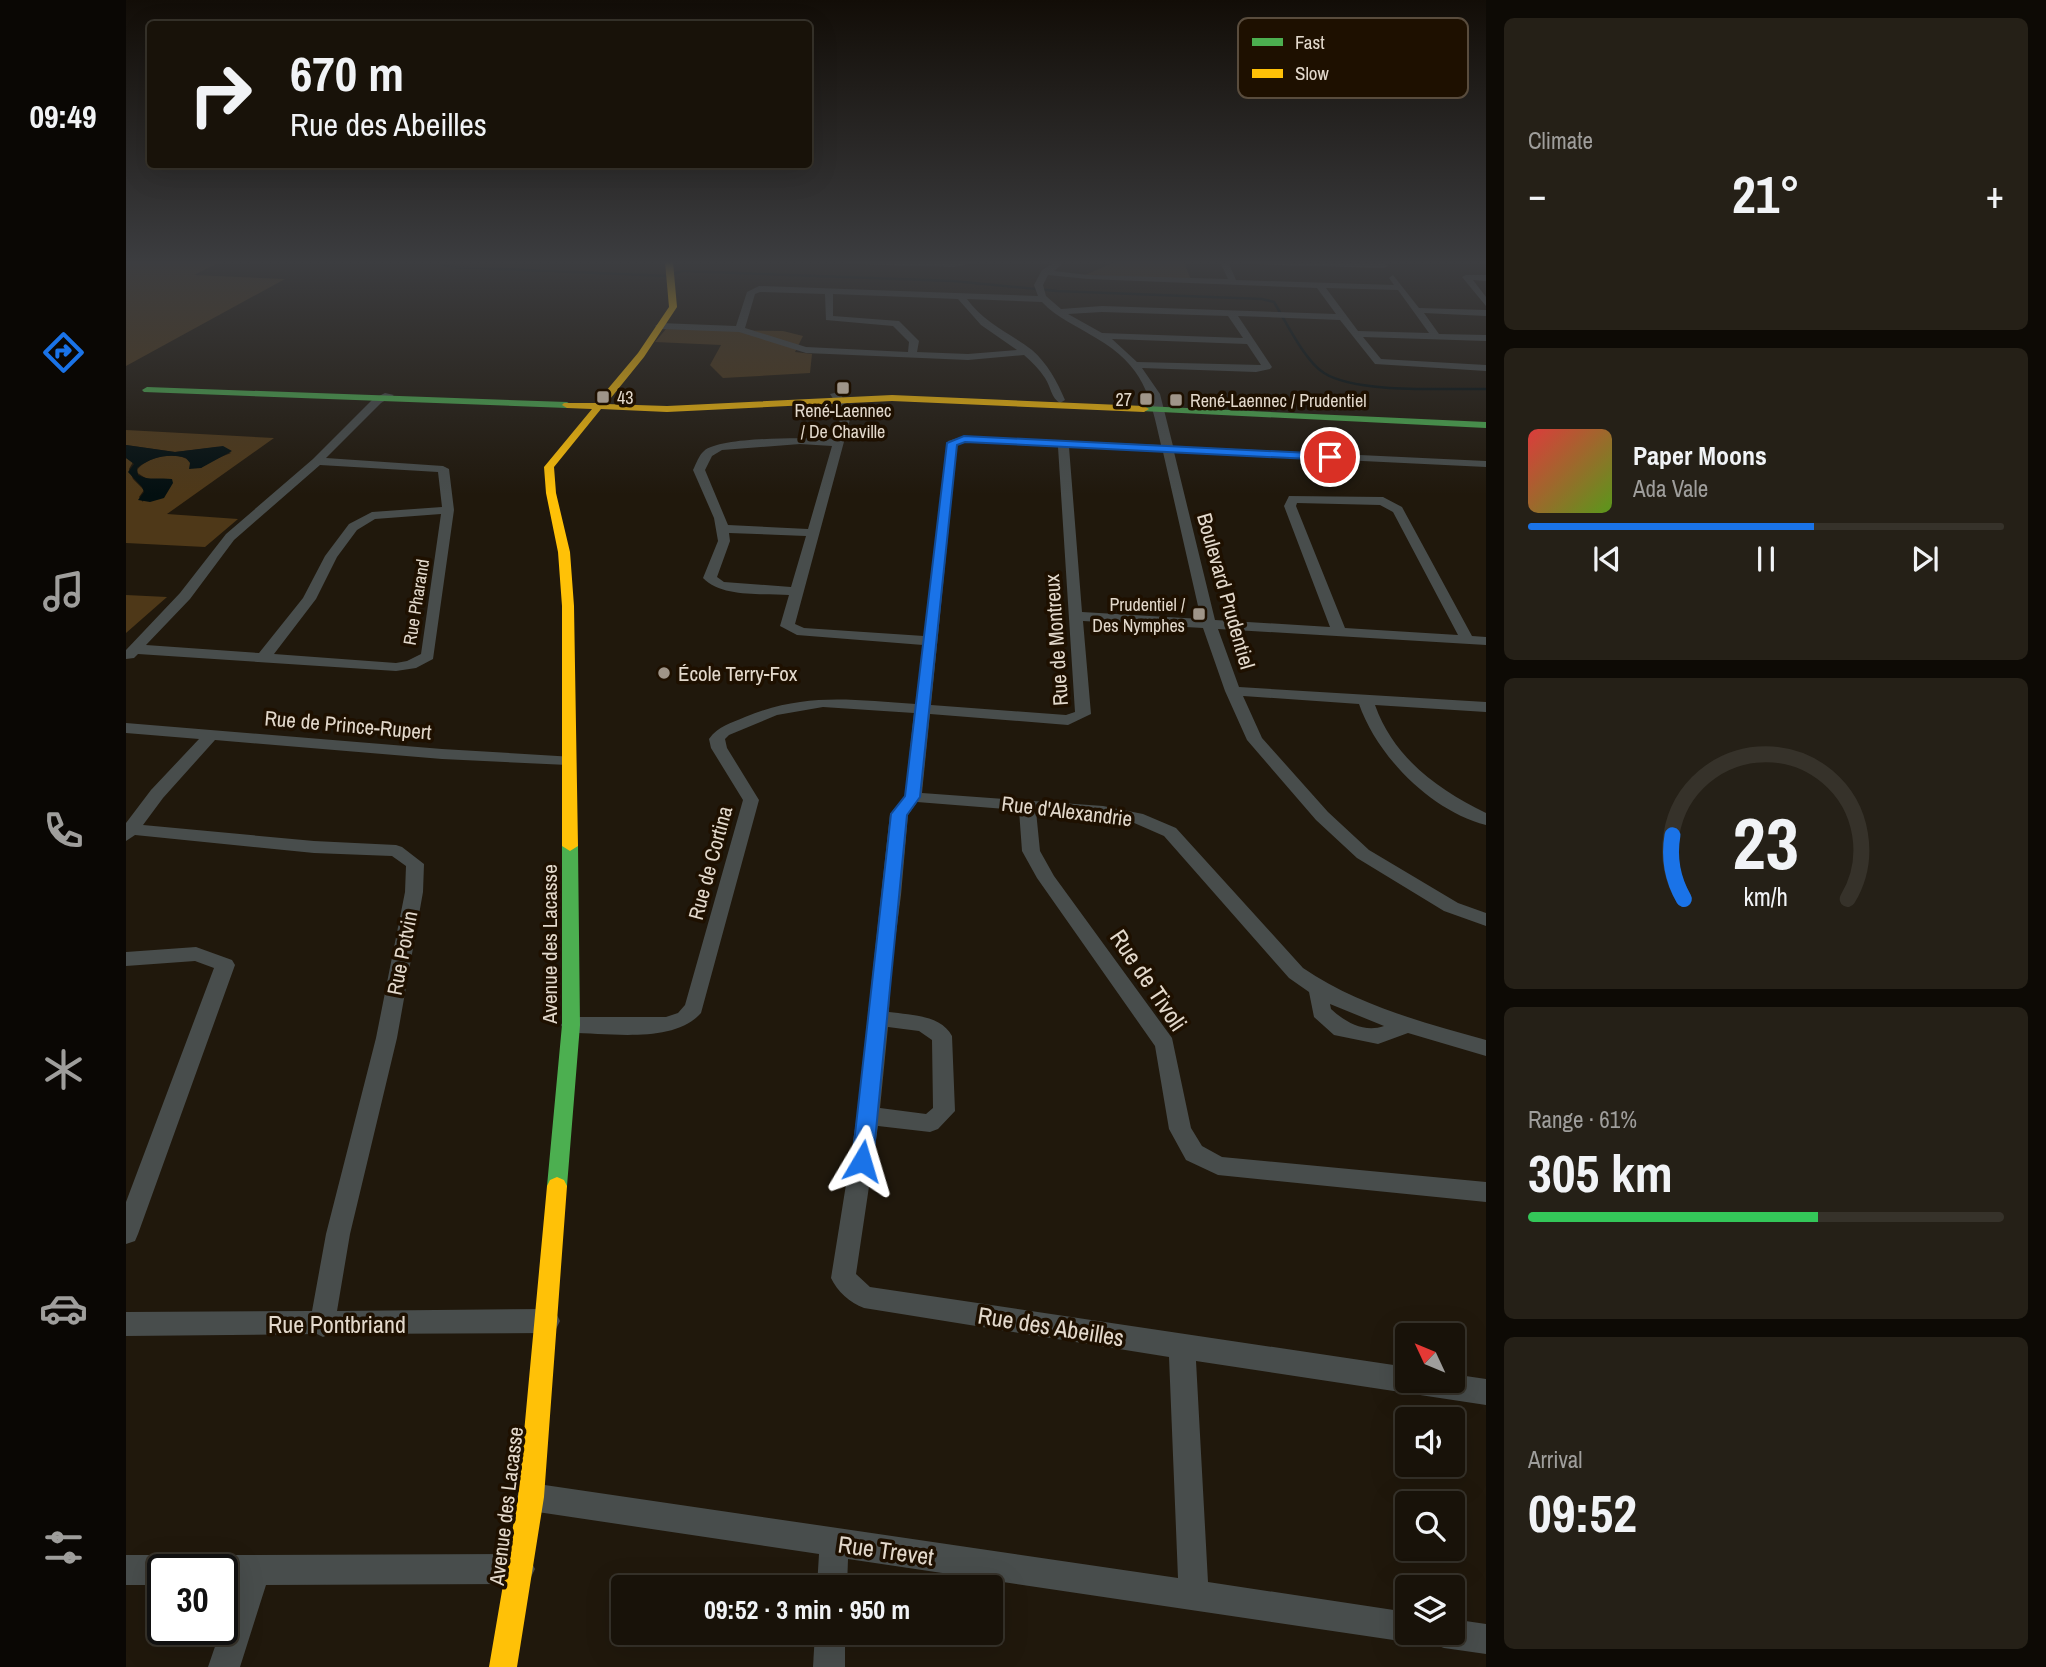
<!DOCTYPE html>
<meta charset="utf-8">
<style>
:root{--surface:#181209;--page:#252017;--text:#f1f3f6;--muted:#9f9e9c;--line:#36322a;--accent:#1a73e8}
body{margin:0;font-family:"Archivo Narrow",sans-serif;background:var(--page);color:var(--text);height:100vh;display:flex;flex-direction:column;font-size:26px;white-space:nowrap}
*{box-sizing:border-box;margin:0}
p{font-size:23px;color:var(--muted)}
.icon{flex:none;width:38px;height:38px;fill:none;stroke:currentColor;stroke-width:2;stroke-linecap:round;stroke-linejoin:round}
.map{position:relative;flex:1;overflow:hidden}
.details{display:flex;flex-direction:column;gap:18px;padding:18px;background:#0d0a05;width:560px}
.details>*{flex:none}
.guide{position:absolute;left:21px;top:21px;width:665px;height:147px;border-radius:7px;box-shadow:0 7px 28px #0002,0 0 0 2px var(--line);background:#181209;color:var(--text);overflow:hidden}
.needle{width:46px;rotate:314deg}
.buttons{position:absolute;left:1269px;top:1323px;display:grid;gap:14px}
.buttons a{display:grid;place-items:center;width:70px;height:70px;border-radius:7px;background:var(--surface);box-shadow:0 7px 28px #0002,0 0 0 2px var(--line);font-size:35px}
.speed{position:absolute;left:21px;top:1554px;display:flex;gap:14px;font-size:35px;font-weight:700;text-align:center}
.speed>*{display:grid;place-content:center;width:91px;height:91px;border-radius:50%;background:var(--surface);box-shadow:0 7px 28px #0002,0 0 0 2px var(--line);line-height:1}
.speed .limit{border:4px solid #111;border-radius:10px;background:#fff;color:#111}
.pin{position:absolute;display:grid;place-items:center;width:60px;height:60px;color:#fff;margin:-30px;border:4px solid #fff;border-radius:50%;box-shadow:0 2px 7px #0007}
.me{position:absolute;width:77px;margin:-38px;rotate:7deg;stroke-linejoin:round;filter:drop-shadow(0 0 5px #0008)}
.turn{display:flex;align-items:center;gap:24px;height:147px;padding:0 28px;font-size:32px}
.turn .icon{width:91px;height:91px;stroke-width:2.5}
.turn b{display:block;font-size:49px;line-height:60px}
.big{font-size:52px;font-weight:700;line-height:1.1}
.details .card{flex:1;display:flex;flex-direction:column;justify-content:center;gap:10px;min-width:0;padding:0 24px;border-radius:10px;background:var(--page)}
.details .dial{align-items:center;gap:0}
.dial svg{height:182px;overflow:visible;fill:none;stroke:var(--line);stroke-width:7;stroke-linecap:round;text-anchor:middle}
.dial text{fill:var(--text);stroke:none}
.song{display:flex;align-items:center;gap:21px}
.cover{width:84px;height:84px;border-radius:10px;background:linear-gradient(135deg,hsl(0 70% 55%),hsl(90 70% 35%))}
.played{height:7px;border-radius:4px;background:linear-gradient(90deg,var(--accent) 60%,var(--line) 60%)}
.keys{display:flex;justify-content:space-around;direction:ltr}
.heat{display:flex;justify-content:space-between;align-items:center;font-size:38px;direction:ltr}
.charge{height:10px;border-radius:5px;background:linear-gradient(90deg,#34c759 61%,var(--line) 0)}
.trip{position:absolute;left:485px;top:1575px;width:392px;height:70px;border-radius:7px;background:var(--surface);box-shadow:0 7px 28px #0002,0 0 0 2px var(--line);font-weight:700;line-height:70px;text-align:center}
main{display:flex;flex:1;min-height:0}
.tab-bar{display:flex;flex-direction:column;width:126px;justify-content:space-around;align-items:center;background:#0a0704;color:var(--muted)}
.tab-bar .icon{width:49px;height:49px}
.tab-bar .selected{color:var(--accent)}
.tab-bar b{font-size:32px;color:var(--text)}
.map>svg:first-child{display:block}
</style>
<main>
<nav class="tab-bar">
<b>09:49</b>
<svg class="icon selected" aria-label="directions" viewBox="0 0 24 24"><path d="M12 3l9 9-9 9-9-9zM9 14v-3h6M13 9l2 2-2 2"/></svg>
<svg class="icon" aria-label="music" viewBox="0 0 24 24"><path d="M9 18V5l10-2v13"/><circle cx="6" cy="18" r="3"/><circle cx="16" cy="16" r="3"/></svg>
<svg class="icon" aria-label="phone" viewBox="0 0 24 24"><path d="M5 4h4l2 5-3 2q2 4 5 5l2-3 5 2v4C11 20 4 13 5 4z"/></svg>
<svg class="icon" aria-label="climate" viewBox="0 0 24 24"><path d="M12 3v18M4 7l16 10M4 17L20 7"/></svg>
<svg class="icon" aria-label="car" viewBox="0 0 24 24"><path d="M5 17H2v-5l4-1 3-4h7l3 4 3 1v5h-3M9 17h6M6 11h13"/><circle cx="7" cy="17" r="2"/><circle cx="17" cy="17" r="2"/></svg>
<svg class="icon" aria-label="filters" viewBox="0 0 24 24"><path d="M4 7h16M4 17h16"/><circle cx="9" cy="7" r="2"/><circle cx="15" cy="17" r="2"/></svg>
</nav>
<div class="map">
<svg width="1360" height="1667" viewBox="0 0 1360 1667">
<rect width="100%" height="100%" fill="#20180c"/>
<g fill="#4e3818">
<polygon points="0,262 94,262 68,275 159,279 0,366"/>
<polygon points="989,262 1058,262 1065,280 959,275"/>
<polygon points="540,329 657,331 677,336 669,352 686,354 684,373 597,378 584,365 595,345 529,342"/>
<path d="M0,430L148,438L41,514L112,519L79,547L0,543V458L7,462L3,469L7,479L18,490L13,497L17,502L21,479L10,472C17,458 42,453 56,457C63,459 68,465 75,468L82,462L105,453L92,447L49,452L0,445Z"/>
<polygon points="0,595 41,597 0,633"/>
</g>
<path fill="#030f10" d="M0,445L49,452L97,446L106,451L75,468L63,469L64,463L60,458C43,453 26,457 11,468L12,475C23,481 34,477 46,479L47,483L38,498L24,502L12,500L18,492L16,487L2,472L8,464L0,458Z"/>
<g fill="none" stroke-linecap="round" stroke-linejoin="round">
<path stroke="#030f10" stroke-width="2.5" d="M316,262L317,265L326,267L542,276L556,271L827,281L931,291L1136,299L1148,302C1160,322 1179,361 1198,373C1231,394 1320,388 1360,389"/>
<g fill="#484d4c" fill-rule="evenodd">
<polygon points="721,262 851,262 828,267 725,264"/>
<path d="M929,262H938L928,271L962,275L1102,279L1095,264L1105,262L1103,264L1110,280L1268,285L1263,278L1267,275L1293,308L1360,310V316L1298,313L1313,334L1360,335V341L1237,337L1255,359L1360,365V371L1249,364L1214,320L1112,316L1146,367L1144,369L1130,372L1016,368L1034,394L1047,446L1360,461V467L1048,452L1089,620L1204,627L1158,506L1163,496L1257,497L1276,507L1346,636L1360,637V645L1092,629L1113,687L1360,702V712L1249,705C1268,758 1311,789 1360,813V825C1305,811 1251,756 1233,704L1117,696L1136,738L1202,812L1243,850L1332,903L1360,913V926L1318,911L1231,858L1190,820L1121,740L1099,691L1077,628L957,621L965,714L942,725L804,714L796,793L977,806L1017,814L1050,828L1177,968C1233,1006 1296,1022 1360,1040V1056L1282,1033L1252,1044L1208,1035L1188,1017L1183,992L1163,978L1038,836L1006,822L977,816L910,811L914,851L928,876L1046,1038L1065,1128L1076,1146L1096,1157L1360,1182V1202L1092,1175L1060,1160L1043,1129L1029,1046L911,878L896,851L893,810L791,802L782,815L775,895L765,971L763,1012C785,1015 815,1015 826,1036L829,1111L812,1129L804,1132L752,1126L730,1274L744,1287L1281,1367V1381H1326V1374L1360,1379V1405L1070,1361L1082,1582L1281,1612V1633H1294L1292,1638L1281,1642L722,1559L721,1587H691L693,1554L405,1511L395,1507L391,1497L395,1487L405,1483L1052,1578L1043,1357L738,1308C724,1303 711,1291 705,1278L731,1116L764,814L779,796L788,713L697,707L651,715L603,735L599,739L601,748L633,800L575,1013C548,1044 483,1033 445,1033L438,1030L435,1025L438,1020L445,1017H540L552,1013L559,1005L617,800L585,748L583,739C592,726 605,723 619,717C680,692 726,700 790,704L797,645L671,635L654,626L663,595C637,593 596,598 577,578L592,541L588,518L567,470C570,464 573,455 578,451C595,436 683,438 708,439L716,412L704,394L713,392L726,412L669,624L678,628L798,636L822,441L838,436L1035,445C1024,395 1018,366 970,338C951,326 931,318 916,302L841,299C858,323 884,333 906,350C921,363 931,381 939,400L934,403C925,398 925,387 919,378C913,369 906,362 898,355L842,360L680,353L613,332L534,329L529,326L534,323L610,326L621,292L633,286L912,296L908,285L916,270ZM922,275L962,279L1191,288L1210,314L976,306L935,309L920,296L917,285ZM1200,288L1272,290L1303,333L1232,331ZM634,292L699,294L700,320L767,326L783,342L782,352L680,347L619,328L629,294ZM707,294L832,299L855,325L891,350L842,354L791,352L793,341L773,321L707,316ZM976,312L1102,316L1117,338L976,333L942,314ZM986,339L1121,344L1135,365L1011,362ZM839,442L932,447L949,712L940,715L805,705L831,445ZM674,444L706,446L682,529L602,525L579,470L586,456L596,450ZM943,447L1037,452L1075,619L956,612ZM1171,503L1254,505L1267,512L1332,635L1219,628L1170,506ZM603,533L680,536L665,587L598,582L591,577L604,541ZM1204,1004L1258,1026C1238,1033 1219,1022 1205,1009ZM762,1027L793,1031L806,1040L807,1108L800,1114L754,1108Z"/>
<polygon points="1118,262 1258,264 1262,266 1258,268 1122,264"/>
<polygon points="1340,275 1360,275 1360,281 1347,280 1360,297 1360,306 1336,277"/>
<path d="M259,393L268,395L255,403L200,458L317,466L323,469L328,510L307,659L290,668L270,671L12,654L8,658L0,659V650L54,593L100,534L187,459L247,399ZM194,465L312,472L316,507L246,512L223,524L199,556L177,598L133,653L20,645L64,599L108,540ZM315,514L295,654L281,661L270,663L148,654L190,599L211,557L231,530L249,519Z"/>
<polygon points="0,723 316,749 448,757 450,760 442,765 316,759 89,740 37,798 17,825 188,841 270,845 276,847 298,864 297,892 271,1038 224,1234 211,1311 421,1309 430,1313 434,1321 430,1329 421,1333 204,1334 197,1337 191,1334 0,1336 0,1312 186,1311 200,1234 250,1038 279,892 280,866 266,856 188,853 9,835 0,841 0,823 25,790 73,739 0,733"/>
<polygon points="70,947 106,960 109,965 12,1234 9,1241 0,1244 0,1202 88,968 69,961 0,966 0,952"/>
<polygon points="394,1554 404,1559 409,1569 404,1579 394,1584 140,1585 114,1667 82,1667 110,1585 96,1585 96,1570 81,1570 86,1560 96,1555"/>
<polygon points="0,1555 37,1555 47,1560 52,1570 37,1570 37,1585 0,1585"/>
<polygon points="1326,1619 1360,1624 1360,1654 1318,1648 1307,1644 1303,1633 1326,1633"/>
<polygon points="689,1633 719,1633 719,1667 687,1667"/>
</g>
<g fill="#4caf50" fill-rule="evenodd">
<polygon points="21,387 441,402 446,405 441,408 18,392 16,390"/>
<polygon points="1018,406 1360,422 1360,428 1015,411 1015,407"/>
<polygon points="444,841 452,846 454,1025 441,1186 438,1192 431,1195 424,1192 421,1186 436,1025 436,846"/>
</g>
<g fill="#ffc107" fill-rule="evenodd">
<polygon points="539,262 547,262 551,307 518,357 480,404 541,406 766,395 1018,406 1023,409 1018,412 766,401 541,412 475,409 428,467 430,493 444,552 448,606 452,846 444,851 436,846 436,606 432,552 420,493 418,467 466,409 441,408 436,405 438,403 470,403 512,353 543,307"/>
<polygon points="431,1177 438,1180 441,1186 418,1497 391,1667 363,1667 392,1497 421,1186 424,1180"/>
</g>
</g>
<linearGradient id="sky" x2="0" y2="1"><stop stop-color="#120d07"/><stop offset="0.53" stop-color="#3c3d40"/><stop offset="1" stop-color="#3c3d40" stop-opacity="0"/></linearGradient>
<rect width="1360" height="495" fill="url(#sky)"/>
<polygon fill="#1a73e8" stroke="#114b97" stroke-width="2" points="838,436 1204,454 1209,457 1204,460 839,442 831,445 794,797 781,815 747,1161 744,1167 736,1169 729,1167 726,1161 765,814 779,796 821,443"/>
<g fill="#9f9589" stroke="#1e1000" stroke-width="2.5">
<rect x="710" y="381" width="14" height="14" rx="3.5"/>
<rect x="470" y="390" width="14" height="14" rx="3.5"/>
<rect x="1013" y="392" width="14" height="14" rx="3.5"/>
<rect x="1043" y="393" width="14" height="14" rx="3.5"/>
<rect x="1066" y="607" width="14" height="14" rx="3.5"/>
<circle cx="538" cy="673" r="7"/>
</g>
<g text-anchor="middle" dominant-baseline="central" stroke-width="7" stroke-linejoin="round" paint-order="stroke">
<g font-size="18" fill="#e3d9cc" stroke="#1e1000" text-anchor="start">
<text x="491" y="397">43</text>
<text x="1006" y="399" text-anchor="end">27</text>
<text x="1064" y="400">René-Laennec / Prudentiel</text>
<text x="717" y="410" text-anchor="middle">René-Laennec<tspan x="717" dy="21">/ De Chaville</tspan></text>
<text x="1059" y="604" text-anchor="end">Prudentiel /<tspan x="1059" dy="21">Des Nymphes</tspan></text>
</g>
<g font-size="18" fill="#e3d9cc" stroke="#1e1000">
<text transform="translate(290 602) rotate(-81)">Rue Pharand</text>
</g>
<g font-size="21" fill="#e3d9cc" stroke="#1e1000">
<text transform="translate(1100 591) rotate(74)">Boulevard Prudentiel</text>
<text transform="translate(930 640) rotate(-94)">Rue de Montreux</text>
<text transform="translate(222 725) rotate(5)">Rue de Prince-Rupert</text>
<text transform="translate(941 811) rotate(7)">Rue d'Alexandrie</text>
<text transform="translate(584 863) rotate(-75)">Rue de Cortina</text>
<text transform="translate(423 944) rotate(-90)">Avenue des Lacasse</text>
<text transform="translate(276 953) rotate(-79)">Rue Potvin</text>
<text transform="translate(380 1506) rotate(-83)">Avenue des Lacasse</text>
</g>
<g font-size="21" fill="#e3d9cc" stroke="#1e1000" text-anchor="start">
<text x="552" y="673">École Terry-Fox</text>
</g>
<g font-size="24" fill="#e3d9cc" stroke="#1e1000">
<text transform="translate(1023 980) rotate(56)">Rue de Tivoli</text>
<text x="211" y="1324">Rue Pontbriand</text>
<text transform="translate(925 1326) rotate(9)">Rue des Abeilles</text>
<text transform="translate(760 1550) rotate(8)">Rue Trevet</text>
</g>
</g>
<rect x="1112" y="18" width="230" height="80" rx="10" fill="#1e1000" stroke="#594c3d" stroke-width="2"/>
<rect x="1126" y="38" width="31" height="8" fill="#4caf50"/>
<rect x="1126" y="69" width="31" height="9" fill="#ffc107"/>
<g font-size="19" fill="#e3d9cc">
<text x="1169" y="49">Fast</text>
<text x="1169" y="80">Slow</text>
</g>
</svg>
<div class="buttons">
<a><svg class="needle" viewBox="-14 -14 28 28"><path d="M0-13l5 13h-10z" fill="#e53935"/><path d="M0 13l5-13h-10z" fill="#9f9e9c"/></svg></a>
<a><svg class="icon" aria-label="sound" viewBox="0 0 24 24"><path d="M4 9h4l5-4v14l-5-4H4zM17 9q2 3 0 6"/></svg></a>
<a><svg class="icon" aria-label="search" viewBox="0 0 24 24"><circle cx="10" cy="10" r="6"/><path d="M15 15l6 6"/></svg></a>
<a><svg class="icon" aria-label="layers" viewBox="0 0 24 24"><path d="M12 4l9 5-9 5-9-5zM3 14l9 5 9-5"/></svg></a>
</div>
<div class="speed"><div class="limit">30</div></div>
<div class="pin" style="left:1204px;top:457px;background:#d93025"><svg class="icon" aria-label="arrive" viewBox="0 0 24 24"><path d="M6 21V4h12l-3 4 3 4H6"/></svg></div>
<svg class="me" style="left:736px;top:1161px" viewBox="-20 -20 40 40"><path d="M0-17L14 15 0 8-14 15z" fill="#1a73e8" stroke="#fff" stroke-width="4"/></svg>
<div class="trip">09:52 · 3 min · 950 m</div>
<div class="guide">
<div class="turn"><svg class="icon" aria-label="right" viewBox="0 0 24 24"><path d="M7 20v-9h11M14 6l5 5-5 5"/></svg><div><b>670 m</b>Rue des Abeilles</div></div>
</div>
</div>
<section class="details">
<div class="card"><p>Climate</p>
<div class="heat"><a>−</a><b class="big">21°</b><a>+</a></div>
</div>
<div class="card">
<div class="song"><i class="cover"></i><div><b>Paper Moons</b><p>Ada Vale</p></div></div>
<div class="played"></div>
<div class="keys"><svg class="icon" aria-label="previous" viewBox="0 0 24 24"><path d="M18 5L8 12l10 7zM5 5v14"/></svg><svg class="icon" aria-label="pause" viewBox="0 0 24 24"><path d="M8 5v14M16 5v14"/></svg><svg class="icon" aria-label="next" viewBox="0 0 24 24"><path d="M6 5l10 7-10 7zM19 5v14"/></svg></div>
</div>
<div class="card dial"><svg viewBox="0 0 100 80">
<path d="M14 69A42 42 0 1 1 86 69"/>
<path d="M14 69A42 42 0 0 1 9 41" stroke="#1a73e8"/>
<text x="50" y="56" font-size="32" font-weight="700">23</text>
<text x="50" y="72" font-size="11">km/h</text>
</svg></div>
<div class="card"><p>Range · 61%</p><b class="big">305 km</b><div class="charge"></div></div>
<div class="card"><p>Arrival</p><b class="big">09:52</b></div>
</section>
</main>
